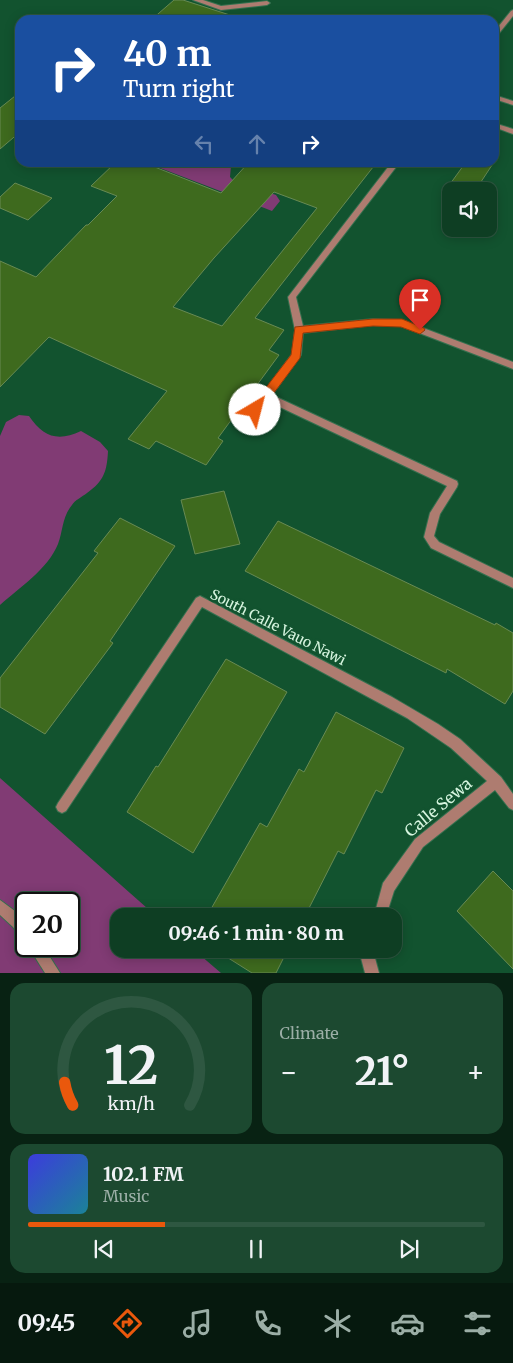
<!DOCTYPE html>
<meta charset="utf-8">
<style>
:root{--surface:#0e3e23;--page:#1c4930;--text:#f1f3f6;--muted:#9baea6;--line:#2e5741;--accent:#ea580c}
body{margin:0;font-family:Merriweather,serif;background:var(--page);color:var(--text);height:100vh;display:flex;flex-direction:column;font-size:19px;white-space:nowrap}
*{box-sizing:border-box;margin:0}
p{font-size:16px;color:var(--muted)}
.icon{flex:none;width:28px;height:28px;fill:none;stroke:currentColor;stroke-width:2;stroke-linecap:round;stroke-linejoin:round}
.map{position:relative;height:973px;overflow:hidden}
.panel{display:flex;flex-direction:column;gap:10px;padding:10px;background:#082213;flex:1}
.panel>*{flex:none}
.top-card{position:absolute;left:15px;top:15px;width:484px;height:152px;border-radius:15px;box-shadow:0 2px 12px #0003,0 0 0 1px var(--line);background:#1a4fa0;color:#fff;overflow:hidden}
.tools{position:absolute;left:442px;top:182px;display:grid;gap:10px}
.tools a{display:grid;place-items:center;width:55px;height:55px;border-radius:10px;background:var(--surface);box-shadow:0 2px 12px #0003,0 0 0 1px var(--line);font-size:25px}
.speed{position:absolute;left:15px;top:892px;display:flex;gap:10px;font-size:25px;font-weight:700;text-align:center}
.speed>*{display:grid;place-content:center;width:65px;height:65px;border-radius:50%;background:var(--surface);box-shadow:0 2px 12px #0003,0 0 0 1px var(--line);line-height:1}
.speed .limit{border:2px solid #111;border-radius:8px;background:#fff;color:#111}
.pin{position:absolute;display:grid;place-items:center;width:42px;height:42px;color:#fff;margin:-51px -21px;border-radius:50% 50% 50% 0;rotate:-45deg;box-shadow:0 0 5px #0007}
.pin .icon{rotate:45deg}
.me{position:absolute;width:55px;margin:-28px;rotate:37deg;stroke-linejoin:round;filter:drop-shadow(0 0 4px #0008)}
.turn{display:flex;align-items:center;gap:18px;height:105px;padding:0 25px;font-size:22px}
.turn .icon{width:65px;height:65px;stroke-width:2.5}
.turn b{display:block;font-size:35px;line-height:42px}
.lanes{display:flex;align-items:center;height:48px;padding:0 25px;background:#0003;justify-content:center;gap:25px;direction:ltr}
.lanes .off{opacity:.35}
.big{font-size:38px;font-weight:700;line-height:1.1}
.panel .card{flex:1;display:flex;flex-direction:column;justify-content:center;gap:8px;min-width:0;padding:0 18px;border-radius:15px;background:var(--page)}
.panel .dial{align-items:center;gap:0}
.dial svg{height:130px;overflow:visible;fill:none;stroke:var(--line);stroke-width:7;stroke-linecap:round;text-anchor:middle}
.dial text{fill:var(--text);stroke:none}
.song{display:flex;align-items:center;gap:15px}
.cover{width:60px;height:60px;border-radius:8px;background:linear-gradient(135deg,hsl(240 70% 55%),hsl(190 70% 35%))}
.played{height:5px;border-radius:2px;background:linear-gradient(90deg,var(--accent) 30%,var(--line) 30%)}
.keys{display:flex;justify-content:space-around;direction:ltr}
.heat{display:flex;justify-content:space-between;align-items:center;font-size:28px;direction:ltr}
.panel .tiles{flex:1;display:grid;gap:10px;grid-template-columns:1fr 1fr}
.card:last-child{grid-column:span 2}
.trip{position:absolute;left:110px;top:908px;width:292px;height:50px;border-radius:15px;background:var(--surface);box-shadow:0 2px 12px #0003,0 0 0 1px var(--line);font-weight:700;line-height:50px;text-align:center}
.dock{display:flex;height:80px;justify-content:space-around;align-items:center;background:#06190e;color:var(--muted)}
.dock .icon{width:35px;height:35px}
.dock .current{color:var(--accent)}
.dock b{font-size:22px;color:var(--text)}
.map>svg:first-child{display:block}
</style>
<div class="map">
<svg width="513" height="973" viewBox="0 0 513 973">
<rect width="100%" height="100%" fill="#12532f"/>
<g fill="#813b74" fill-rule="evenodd">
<polygon points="147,163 235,163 231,166 230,177 233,180 276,195 280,201 272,211"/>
<path d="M19,415L29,416C43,437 58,442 81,431L100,442L108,451C107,471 104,481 87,493C82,497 75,500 72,505C62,517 63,531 58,544C48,569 19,588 0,605V436L6,422Z"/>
<path d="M0,778L156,916H119V949H193L221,973H0ZM26,904H69V946H26Z"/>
</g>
<g fill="#3e6a1e" stroke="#688a53" fill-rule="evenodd">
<polygon points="174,0 183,0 233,16 233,20 151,20"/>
<polygon points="20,92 20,132 0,149 0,108"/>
<path d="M116,162H142L221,193L249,162H377L255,318L284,330L269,350L279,355L218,438L223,441L206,465L156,441L149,449L128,439L167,391L49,337L0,387V261L36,277L86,225H88L117,196L91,186ZM274,192L317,208L222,326L173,307L214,258Z"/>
<polygon points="466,162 494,162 475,191 445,191"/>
<polygon points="15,183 52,198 28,220 0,208 0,197"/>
<polygon points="224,491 240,544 195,554 181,500"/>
<polygon points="120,518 175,546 110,641 113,643 45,734 0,707 0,678 98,553 94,551"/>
<polygon points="278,521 495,625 496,623 513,633 513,691 505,704 447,669 446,673 245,571"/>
<polygon points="226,659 287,692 193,853 127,812 156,766 158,767"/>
<polygon points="336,712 404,748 382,793 376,790 344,854 338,851 305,916 207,916 260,823 267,827 299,769 304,772"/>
<polygon points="493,871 513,891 513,969 457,911"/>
<polygon points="214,949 288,949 276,973 252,973"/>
</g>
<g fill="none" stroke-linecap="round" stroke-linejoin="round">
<g stroke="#35704f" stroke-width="2">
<g id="service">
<polygon points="193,0 203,0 221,6 267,1 270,3 267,5 221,10"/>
<polygon points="513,10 513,16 496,37 494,38 494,32 511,11"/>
<polygon points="494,95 513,101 513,105 494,99"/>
<polygon points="494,123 513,129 513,134 494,127"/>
<polygon points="392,162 400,162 296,297 303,326 373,319 402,320 513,362 513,369 401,326 373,325 303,333 301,355 272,395 457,481 458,484 457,487 440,514 434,536 439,542 513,578 513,588 431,548 424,537 430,513 447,486 267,401 248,427 242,427 240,424 292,354 295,330 288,297"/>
<polygon points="0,900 23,917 26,923 26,941 21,939 13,927 0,915"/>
<polygon points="28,946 43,946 60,973 45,973"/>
</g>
</g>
<g stroke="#35704f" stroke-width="2">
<g id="minor">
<polygon points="200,596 392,697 438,724 460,739 501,777 513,794 513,810 509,808 495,790 423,847 394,891 386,916 374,916 383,883 415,839 487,781 451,748 407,718 202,607 66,811 62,813 58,811 56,807 58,803 196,598"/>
<polygon points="364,949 378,949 375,958 379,973 365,973 361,958"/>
</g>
</g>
<use href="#service" fill="#ae7c70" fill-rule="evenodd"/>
<use href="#minor" fill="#ae7c70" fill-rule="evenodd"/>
</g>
<polygon fill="#ea580c" stroke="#983908" points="373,319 402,319 424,328 425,330 420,334 401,327 373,326 303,333 300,358 259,413 251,413 250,410 251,407 291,355 295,327"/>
<g text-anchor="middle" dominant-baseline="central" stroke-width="5" stroke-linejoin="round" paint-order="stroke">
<g font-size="14" fill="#d6f5df" stroke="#12532f">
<text transform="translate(278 627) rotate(27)">South Calle Vauo Nawi</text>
</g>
<g font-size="16" fill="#d6f5df" stroke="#12532f">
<text transform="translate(438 807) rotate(-40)">Calle Sewa</text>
</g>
</g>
</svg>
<div class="tools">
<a><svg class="icon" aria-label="sound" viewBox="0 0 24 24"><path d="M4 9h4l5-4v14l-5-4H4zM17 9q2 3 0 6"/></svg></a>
</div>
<div class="speed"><div class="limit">20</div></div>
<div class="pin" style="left:420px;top:330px;background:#d93025"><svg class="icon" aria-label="arrive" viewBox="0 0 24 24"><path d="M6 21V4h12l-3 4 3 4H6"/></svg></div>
<svg class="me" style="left:255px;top:410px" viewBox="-20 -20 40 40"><circle r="19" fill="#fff"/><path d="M0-13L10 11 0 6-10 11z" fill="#ea580c"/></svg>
<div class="trip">09:46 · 1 min · 80 m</div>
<div class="top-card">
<div class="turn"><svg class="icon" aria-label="right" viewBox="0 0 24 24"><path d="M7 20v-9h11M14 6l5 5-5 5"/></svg><div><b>40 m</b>Turn right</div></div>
<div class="lanes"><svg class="icon off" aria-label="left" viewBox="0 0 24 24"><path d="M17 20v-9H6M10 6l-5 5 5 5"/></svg><svg class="icon off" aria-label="ahead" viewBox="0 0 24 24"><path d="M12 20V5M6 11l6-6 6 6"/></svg><svg class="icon" aria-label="right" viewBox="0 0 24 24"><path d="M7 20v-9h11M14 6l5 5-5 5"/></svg></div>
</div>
</div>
<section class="panel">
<div class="tiles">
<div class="card dial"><svg viewBox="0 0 100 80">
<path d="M14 69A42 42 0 1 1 86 69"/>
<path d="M14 69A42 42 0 0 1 9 55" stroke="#ea580c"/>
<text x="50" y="56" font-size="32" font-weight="700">12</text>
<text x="50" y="72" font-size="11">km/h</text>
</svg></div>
<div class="card"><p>Climate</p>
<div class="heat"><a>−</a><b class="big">21°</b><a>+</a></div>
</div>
<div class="card">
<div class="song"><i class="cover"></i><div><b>102.1 FM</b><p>Music</p></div></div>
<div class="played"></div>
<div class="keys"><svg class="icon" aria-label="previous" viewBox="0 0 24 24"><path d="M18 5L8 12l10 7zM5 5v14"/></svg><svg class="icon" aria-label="pause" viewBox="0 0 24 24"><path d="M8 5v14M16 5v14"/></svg><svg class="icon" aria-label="next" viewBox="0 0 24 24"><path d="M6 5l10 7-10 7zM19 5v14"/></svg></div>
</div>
</div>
</section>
<nav class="dock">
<b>09:45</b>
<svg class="icon current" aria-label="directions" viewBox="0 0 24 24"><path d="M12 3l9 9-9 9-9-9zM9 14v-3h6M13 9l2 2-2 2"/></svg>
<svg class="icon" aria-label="music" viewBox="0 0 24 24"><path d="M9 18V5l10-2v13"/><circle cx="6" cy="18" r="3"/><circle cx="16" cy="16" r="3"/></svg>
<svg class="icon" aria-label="phone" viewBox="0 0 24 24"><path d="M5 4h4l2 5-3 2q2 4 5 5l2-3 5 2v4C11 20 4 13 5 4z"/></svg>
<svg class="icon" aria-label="climate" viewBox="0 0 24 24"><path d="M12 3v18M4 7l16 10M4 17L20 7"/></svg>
<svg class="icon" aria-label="car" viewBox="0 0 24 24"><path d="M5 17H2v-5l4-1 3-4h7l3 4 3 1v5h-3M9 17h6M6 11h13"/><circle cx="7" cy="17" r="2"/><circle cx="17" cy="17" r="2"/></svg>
<svg class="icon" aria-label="filters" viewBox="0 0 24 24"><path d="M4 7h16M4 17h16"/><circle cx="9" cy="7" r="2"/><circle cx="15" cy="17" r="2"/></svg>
</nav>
